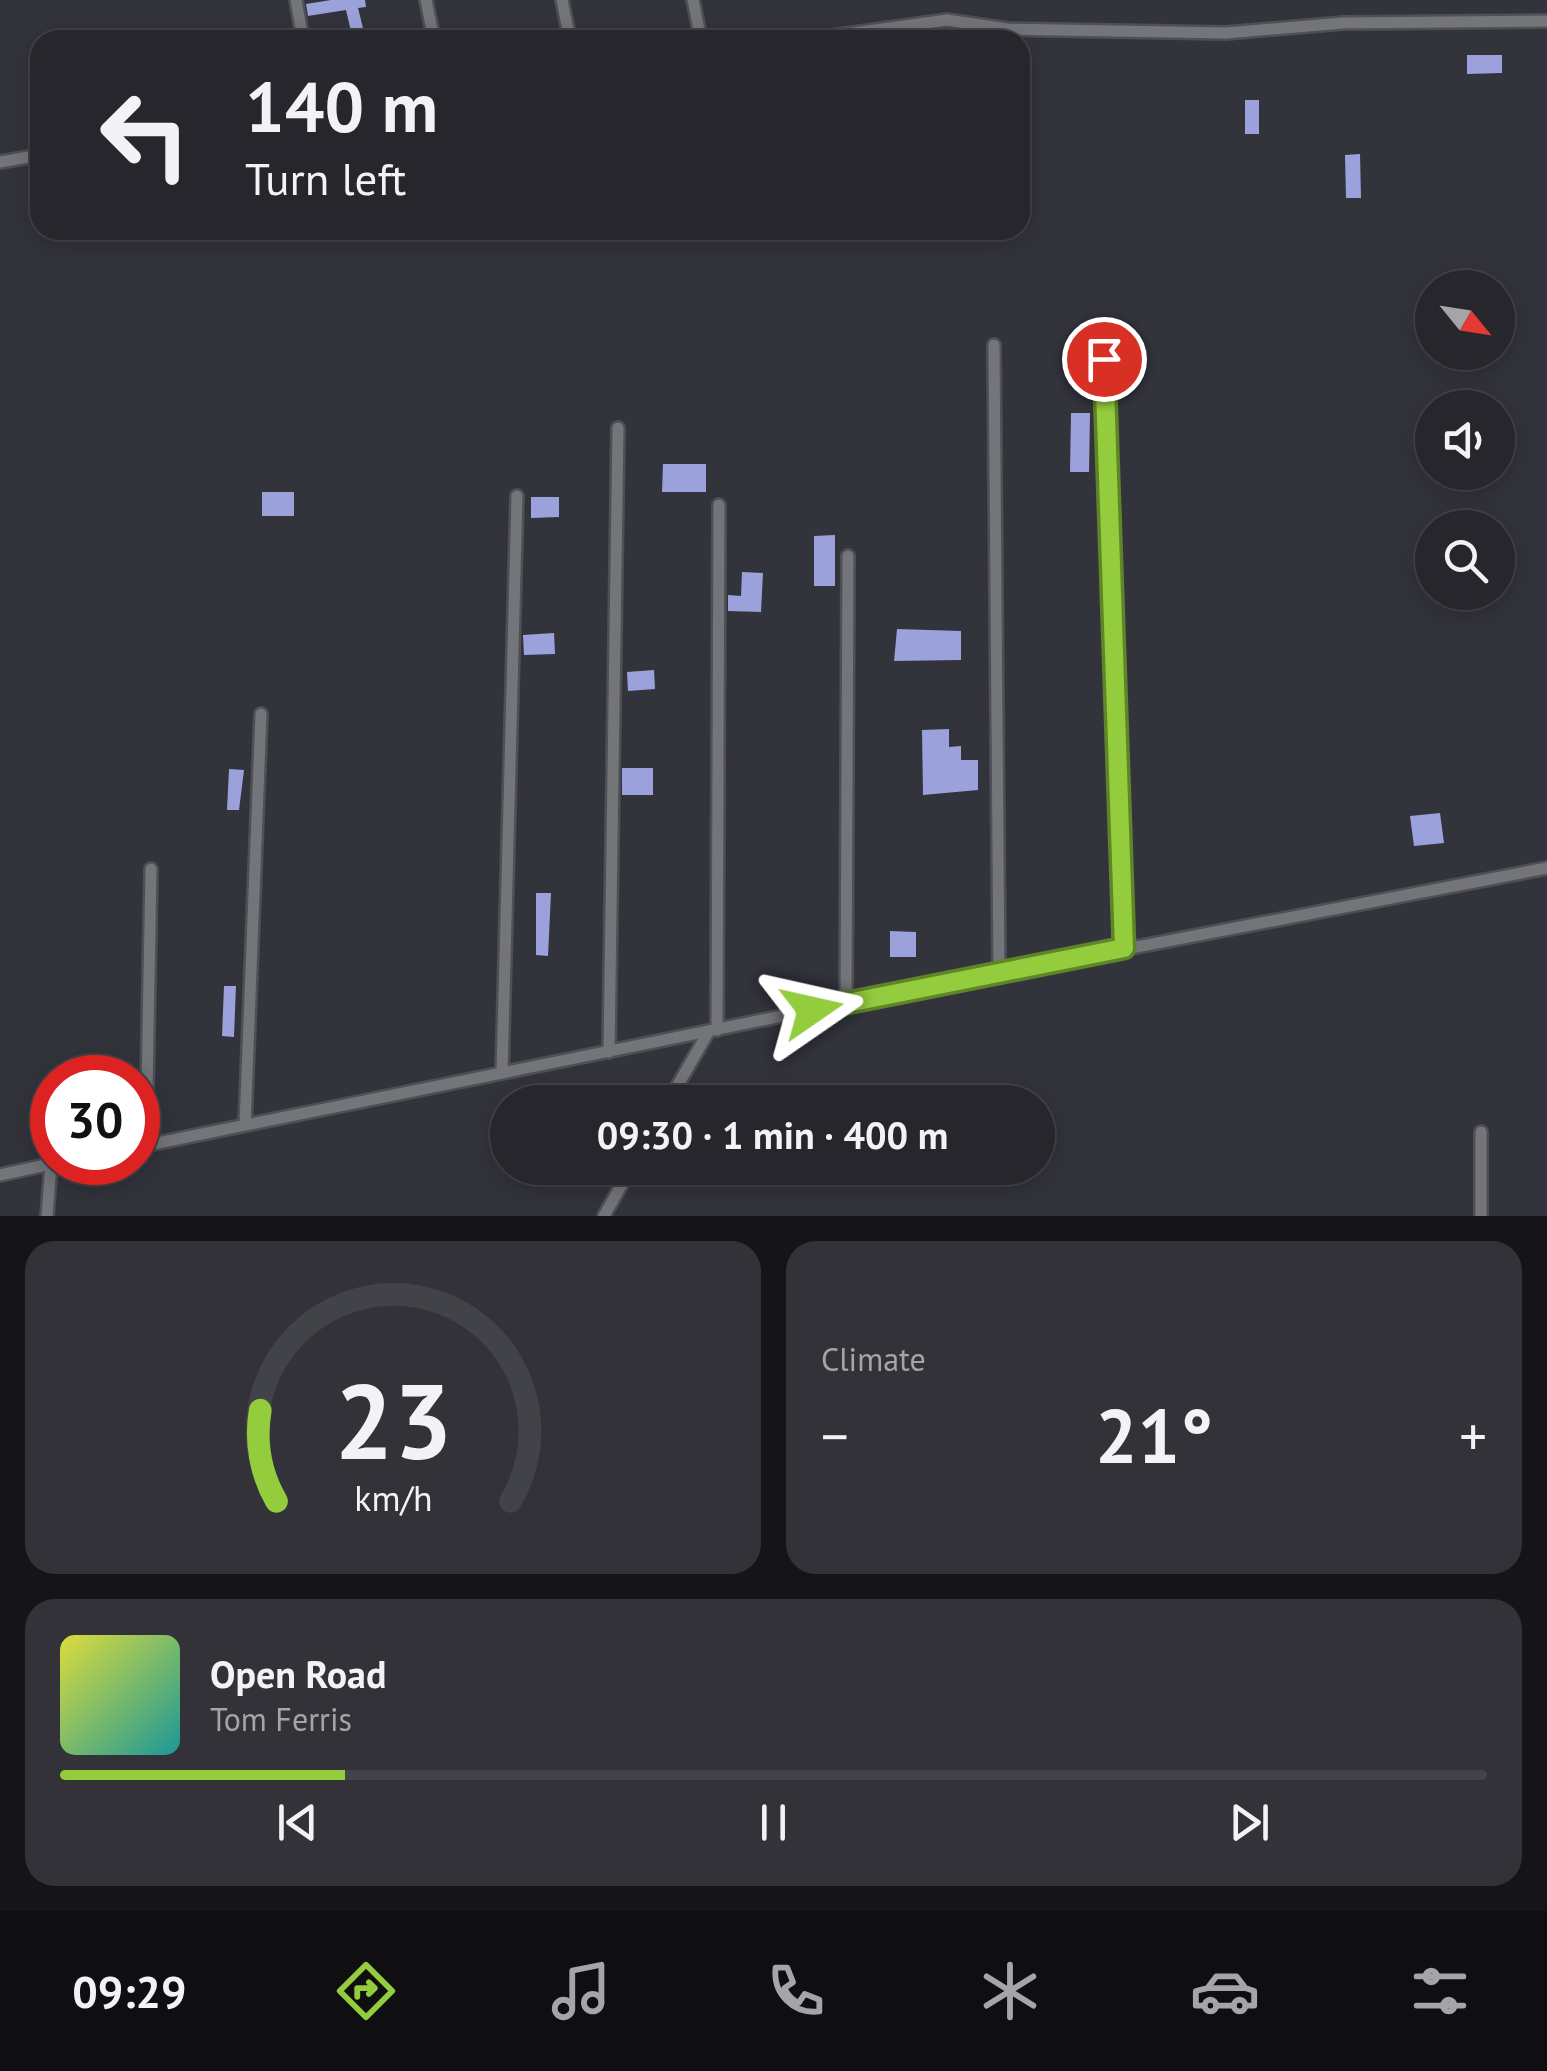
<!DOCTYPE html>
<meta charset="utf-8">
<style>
:root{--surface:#26262c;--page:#323238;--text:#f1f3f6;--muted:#a4a5a9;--line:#424348;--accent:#93cc3d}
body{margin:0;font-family:"PT Sans",sans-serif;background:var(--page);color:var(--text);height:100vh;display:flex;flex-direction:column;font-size:38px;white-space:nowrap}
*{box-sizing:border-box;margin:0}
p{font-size:32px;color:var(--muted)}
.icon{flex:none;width:55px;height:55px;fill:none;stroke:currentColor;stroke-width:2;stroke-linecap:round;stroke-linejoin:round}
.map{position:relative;height:1216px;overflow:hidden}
.side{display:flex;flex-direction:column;gap:25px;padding:25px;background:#151518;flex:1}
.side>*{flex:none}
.top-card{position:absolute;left:30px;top:30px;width:1000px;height:210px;border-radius:30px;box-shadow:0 5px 25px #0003,0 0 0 2px var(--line);background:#26262c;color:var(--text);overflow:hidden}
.needle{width:65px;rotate:120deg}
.buttons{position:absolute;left:1415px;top:270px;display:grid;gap:20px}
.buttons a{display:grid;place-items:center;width:100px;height:100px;border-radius:50%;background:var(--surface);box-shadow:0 5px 25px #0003,0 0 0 2px var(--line);font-size:50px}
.speed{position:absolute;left:30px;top:1055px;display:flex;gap:20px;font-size:50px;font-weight:700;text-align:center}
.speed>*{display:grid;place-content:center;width:130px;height:130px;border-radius:50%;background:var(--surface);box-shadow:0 5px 25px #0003,0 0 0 2px var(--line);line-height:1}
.speed .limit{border:15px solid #d22;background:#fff;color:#111}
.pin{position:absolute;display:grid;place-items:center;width:85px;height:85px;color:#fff;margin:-42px;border:5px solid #fff;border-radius:50%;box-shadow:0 2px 10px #0007}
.me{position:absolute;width:110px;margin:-55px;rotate:79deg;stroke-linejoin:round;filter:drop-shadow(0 0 8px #0008)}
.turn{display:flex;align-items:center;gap:35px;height:210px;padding:0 50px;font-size:45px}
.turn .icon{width:130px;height:130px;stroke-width:2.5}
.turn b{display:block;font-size:70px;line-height:85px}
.big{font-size:75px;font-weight:700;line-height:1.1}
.side .card{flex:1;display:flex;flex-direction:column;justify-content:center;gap:15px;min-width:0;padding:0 35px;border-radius:30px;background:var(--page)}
.side .dial{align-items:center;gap:0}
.dial svg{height:260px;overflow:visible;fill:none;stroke:var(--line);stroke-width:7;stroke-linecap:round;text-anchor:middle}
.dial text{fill:var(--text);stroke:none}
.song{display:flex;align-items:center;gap:30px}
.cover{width:120px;height:120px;border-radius:15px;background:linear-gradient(135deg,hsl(60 70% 55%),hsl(180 70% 35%))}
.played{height:10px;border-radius:5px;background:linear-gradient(90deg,var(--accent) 20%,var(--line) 20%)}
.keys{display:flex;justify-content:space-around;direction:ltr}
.heat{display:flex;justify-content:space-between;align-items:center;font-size:55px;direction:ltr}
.side .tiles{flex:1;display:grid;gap:25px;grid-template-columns:1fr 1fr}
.card:last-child{grid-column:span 2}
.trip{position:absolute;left:490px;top:1085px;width:565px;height:100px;border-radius:50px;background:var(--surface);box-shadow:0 5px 25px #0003,0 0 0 2px var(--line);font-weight:700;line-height:100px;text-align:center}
.dock{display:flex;height:160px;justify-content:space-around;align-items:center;background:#0f0f12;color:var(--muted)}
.dock .icon{width:70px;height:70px}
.dock .selected{color:var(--accent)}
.dock b{font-size:45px;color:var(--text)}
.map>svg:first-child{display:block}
</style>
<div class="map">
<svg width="1547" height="1216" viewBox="0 0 1547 1216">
<rect width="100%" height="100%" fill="#32333b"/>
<g fill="#9ba2db">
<polygon points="331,0 365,0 366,7 358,8 366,40 353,40 346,10 308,16 306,4"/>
<polygon points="1467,55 1502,55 1502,73 1467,74"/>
<rect x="1245" y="100" width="14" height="34"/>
<polygon points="1360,154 1361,198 1346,198 1345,155"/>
<polygon points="1071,413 1090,413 1089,472 1070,472"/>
<polygon points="663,464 706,464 706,492 662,492"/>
<rect x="262" y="492" width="32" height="24"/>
<polygon points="531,497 559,497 559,517 531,518"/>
<polygon points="835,535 835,586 814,586 814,536"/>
<polygon points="742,572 763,573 761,612 728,611 728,595 741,596"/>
<polygon points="897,629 961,631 961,660 894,661"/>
<polygon points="554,633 555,654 524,655 523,635"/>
<polygon points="654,670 655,689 628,691 627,672"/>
<polygon points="949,729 949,747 961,746 961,760 978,760 978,790 923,795 922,730"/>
<rect x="622" y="768" width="31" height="27"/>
<polygon points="229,769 244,770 239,810 227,810"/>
<polygon points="1440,813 1444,843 1414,846 1410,816"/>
<polygon points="536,893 551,893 548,956 536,955"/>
<polygon points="890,931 916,932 916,957 890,957"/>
<polygon points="224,986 236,986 234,1037 222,1036"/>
</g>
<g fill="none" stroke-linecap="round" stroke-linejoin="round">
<g stroke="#4e4f57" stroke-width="16">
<g id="street">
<polyline points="296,0 303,40"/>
<polyline points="426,0 434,40"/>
<polyline points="562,0 570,40"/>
<polyline points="693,0 701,40"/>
<polyline points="803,40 947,20 1007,29 1226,33 1343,23 1547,21"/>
<polyline points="0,162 40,155"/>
<polyline points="994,345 999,973"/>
<polyline points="1104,359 1124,948"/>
<polyline points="846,1003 848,556"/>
<polyline points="717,1030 719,505"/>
<polyline points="609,1052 618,428"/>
<polyline points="502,1073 517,496"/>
<polyline points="668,1102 709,1031"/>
<polyline points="245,1125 261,714"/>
<polyline points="1481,1132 1481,1216"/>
<polyline points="146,1146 151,869"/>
<polyline points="138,1147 846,1003 1547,868"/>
<polyline points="0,1175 60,1162"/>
<polyline points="47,1216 51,1164"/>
<polyline points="604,1216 631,1168"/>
</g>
</g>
<use href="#street" stroke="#747579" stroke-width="11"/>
</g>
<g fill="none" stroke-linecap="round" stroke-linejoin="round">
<g stroke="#608528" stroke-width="25">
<polyline id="route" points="812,1010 1124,948 1104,359"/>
</g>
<use href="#route" stroke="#93cc3d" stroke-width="18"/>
</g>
</svg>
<div class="buttons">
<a><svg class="needle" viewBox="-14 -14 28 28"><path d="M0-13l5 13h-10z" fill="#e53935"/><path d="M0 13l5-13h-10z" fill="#a4a5a9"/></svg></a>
<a><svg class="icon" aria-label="sound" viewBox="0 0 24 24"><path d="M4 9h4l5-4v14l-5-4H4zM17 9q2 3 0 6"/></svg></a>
<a><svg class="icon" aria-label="search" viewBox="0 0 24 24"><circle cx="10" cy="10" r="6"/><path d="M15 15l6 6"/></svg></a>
</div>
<div class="speed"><div class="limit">30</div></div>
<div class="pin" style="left:1104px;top:359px;background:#d93025"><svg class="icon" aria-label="arrive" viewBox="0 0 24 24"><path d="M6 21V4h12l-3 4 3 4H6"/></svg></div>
<svg class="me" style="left:812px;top:1010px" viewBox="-20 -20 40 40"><path d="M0-17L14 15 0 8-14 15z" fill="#93cc3d" stroke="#fff" stroke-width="4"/></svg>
<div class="trip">09:30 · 1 min · 400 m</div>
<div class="top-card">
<div class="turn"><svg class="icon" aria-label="left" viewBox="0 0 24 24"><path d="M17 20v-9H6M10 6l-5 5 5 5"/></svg><div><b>140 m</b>Turn left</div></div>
</div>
</div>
<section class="side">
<div class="tiles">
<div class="card dial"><svg viewBox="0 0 100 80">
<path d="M14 69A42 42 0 1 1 86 69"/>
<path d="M14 69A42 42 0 0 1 9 41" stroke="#93cc3d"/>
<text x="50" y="56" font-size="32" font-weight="700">23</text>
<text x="50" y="72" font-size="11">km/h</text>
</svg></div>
<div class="card"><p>Climate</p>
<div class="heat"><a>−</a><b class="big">21°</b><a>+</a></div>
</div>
<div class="card">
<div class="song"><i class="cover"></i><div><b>Open Road</b><p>Tom Ferris</p></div></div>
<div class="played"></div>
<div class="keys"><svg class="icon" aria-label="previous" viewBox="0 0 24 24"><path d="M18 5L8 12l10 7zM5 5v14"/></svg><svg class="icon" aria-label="pause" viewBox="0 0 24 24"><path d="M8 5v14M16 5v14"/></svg><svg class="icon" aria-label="next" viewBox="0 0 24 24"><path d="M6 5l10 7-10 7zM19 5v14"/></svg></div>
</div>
</div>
</section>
<nav class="dock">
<b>09:29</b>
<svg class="icon selected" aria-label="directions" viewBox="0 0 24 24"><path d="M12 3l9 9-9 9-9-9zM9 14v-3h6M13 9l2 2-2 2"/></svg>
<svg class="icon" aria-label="music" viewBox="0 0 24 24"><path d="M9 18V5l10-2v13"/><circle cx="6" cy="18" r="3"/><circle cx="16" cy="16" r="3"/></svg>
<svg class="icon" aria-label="phone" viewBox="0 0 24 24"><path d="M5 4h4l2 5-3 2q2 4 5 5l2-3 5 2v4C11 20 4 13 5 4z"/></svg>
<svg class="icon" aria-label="climate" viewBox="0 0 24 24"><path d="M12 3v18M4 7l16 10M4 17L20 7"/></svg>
<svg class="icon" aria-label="car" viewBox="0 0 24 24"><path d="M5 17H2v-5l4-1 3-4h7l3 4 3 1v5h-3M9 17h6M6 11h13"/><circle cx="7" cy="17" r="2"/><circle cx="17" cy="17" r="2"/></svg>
<svg class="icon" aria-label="filters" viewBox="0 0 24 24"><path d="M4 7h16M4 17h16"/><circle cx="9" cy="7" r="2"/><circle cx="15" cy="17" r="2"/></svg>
</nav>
